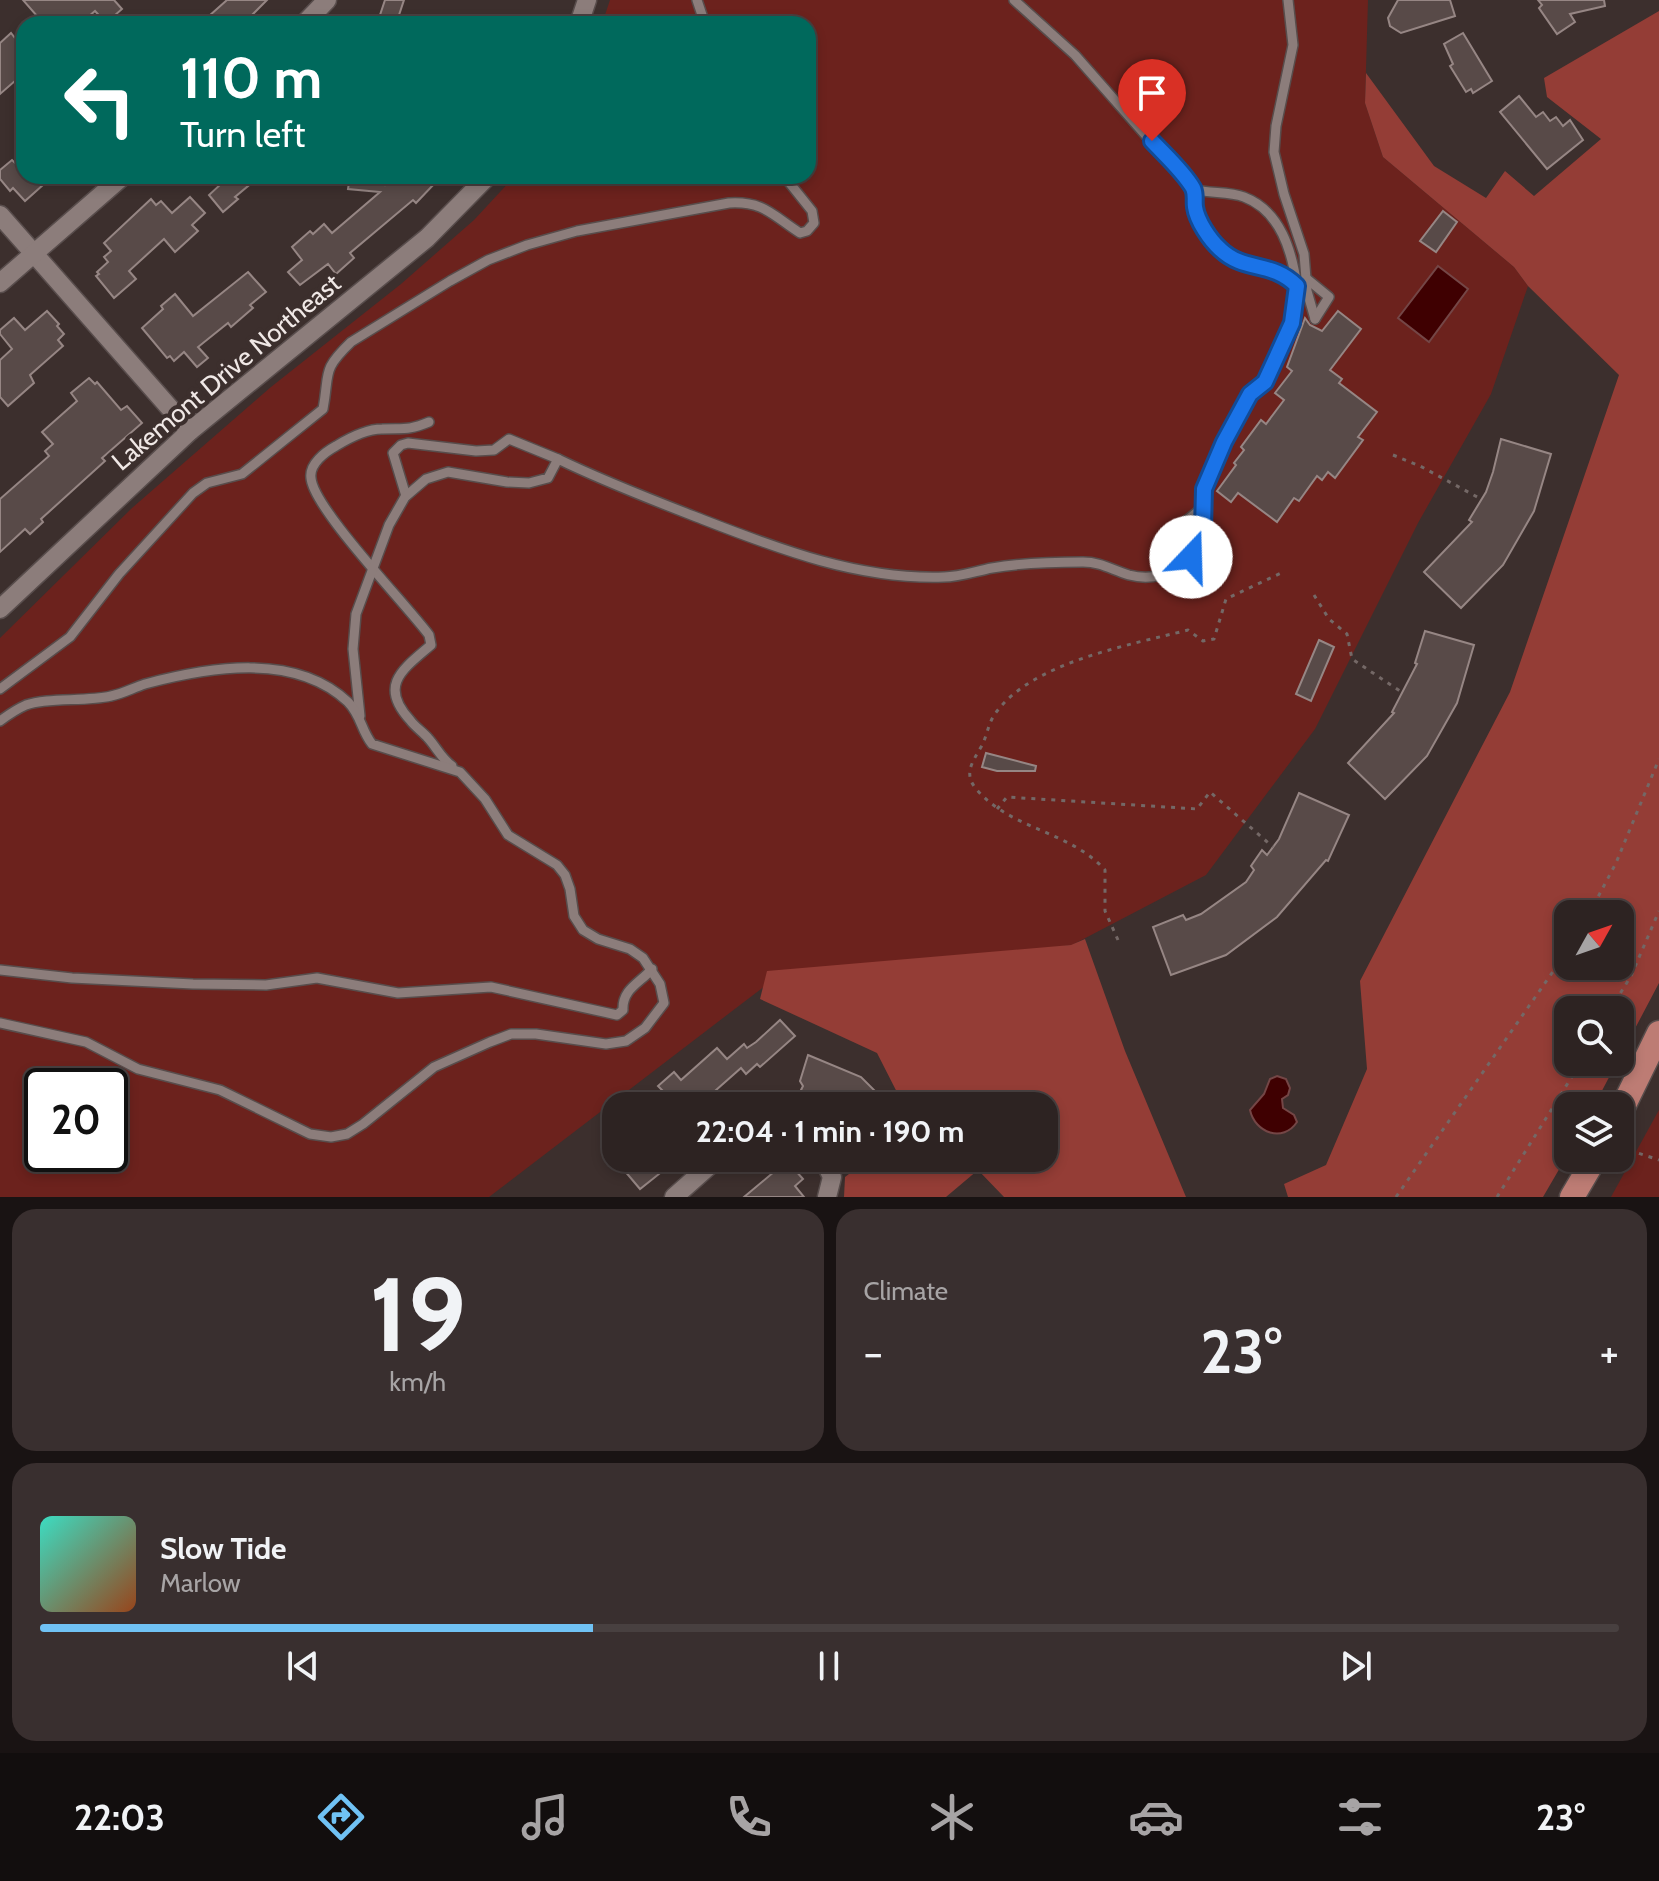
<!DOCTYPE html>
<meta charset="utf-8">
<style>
:root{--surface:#2d2322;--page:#392f2f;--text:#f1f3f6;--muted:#a7a4a5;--line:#484040;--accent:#70c2f4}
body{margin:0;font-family:Cabin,sans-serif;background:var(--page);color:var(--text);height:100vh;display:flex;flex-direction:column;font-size:30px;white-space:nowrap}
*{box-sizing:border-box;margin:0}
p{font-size:26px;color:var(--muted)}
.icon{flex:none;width:44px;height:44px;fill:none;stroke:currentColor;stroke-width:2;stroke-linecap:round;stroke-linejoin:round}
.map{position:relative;height:1197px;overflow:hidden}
.sheet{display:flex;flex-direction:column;gap:12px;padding:12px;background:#191313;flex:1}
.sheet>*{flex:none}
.banner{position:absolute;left:16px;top:16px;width:800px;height:168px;border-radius:24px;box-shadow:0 4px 12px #0003,0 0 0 2px var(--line);background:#00695c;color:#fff;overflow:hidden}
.needle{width:52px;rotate:50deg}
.fabs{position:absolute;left:1554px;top:900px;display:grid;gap:16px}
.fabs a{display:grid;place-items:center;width:80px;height:80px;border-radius:16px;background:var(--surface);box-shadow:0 4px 12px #0003,0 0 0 2px var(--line);font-size:40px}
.speed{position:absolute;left:24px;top:1068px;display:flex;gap:16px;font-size:40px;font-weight:700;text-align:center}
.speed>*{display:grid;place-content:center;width:104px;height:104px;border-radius:50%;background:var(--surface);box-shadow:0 4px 12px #0003,0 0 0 2px var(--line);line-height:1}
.speed .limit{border:4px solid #111;border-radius:12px;background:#fff;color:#111}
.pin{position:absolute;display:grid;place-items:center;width:68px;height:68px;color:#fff;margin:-82px -34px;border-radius:50% 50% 50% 0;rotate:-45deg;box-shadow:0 0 8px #0007}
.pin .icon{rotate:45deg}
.me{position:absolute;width:88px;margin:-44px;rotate:21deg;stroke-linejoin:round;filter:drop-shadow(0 0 6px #0008)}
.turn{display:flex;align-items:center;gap:28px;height:168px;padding:0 32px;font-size:36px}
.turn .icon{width:104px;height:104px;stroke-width:2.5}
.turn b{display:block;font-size:56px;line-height:68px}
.big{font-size:60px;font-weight:700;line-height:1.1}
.sheet .widget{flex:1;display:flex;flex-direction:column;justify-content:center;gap:12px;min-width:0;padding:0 28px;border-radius:24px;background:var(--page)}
.sheet .dial{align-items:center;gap:0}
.dial b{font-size:104px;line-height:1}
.song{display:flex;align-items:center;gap:24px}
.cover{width:96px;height:96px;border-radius:12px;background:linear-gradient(135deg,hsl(170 70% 55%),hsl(20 70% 35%))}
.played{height:8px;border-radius:4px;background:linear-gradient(90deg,var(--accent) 35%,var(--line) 35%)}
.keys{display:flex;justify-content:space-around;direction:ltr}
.heat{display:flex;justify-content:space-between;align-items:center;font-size:44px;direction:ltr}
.sheet .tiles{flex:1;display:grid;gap:12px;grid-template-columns:1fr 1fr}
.widget:last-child{grid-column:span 2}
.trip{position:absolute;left:602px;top:1092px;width:456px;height:80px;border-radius:24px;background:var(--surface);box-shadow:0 4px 12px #0003,0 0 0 2px var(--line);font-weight:700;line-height:80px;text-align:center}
.tabs{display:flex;height:128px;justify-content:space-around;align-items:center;background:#120e0e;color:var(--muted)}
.tabs .icon{width:56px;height:56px}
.tabs .selected{color:var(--accent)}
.tabs b{font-size:36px;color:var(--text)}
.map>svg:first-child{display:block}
</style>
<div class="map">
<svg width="1659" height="1197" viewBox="0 0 1659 1197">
<rect width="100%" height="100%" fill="#3c2f2d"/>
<g fill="#6c221d" fill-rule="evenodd">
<path d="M610,0H1368L1365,103L1383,157L1514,267L1528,286L1491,394L1418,523L1315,729L1206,875L1072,945L774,979L489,1197H0V638L132,508L271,387L401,284L474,220L515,176H808V24H602ZM42,1086H110V1154H42Z"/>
<polygon points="1659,1110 1659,1197 1611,1197"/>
</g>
<g fill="#943d36" fill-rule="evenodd">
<path d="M1659,11V983L1620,1057V1010H1568V1062H1617L1594,1106H1568V1154L1543,1197H1288L1284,1184L1326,1165L1367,1069L1360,981L1510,692L1619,375L1528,286L1514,267L1383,157L1365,103L1366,73L1434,166L1486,198L1505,171L1534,196L1601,139L1547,97L1544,78ZM1568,914H1620V966H1568Z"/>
<polygon points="1085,939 1125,1051 1186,1197 1004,1197 978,1170 946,1197 844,1197 845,1177 870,1158 1044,1158 1044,1106 904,1106 877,1053 760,999 767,971 1071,945"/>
</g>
<g fill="#3f0001" stroke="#744646" stroke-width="2">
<polygon points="1438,266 1468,289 1429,342 1398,318"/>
<path d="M1277,1076L1286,1079L1290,1088L1288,1095L1282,1099L1283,1108L1294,1115L1297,1122C1283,1143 1255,1133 1250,1110L1264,1094L1270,1079Z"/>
</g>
<g fill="#584a48" stroke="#968684" stroke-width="2">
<polygon points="23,0 114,0 122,9 106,23 95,11 80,24 44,24"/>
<polygon points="227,0 267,0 243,24 200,24"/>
<polygon points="385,0 404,0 396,24 377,24"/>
<polygon points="1398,0 1450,0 1455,16 1401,33 1390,26 1388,18"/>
<polygon points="1538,0 1604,0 1605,6 1570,14 1575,22 1557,34 1539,8 1542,5"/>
<polygon points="24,30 24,73 0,94 0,43 11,33 15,38"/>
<polygon points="1463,33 1492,81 1473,93 1471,89 1466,92 1450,66 1453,64 1444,44"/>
<polygon points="1519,96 1536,117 1543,112 1550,121 1556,117 1563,126 1570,120 1583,140 1547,169 1500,112"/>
<polygon points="24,155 24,176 53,176 25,201 13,188 10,191 0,179 0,170 12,160 15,163"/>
<polygon points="214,176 260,176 235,197 238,199 223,212 209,195 221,184"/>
<polygon points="350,176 377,176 385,185 393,176 427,176 435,183 416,203 413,200 350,253 354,258 336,274 328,264 300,285 288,272 302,260 292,247 310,231 313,234 324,224 332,233 380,192 348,189"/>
<polygon points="190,197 205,213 192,225 198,231 175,252 164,239 129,271 136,279 114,298 96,276 99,274 97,272 108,262 104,257 111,251 104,243 151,199 156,205 161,201 172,213"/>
<polygon points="1443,211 1457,222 1436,252 1420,241"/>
<polygon points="248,272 266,292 250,305 253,308 231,327 228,323 198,347 208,358 197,367 184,352 174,361 170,356 167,358 142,328 163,309 161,306 175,294 193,316"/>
<polygon points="47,311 59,324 57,326 64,334 58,340 63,346 30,375 34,383 8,406 0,397 0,360 12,349 0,334 0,330 14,318 25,330"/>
<polygon points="1338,311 1361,329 1330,370 1342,379 1339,383 1377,412 1358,437 1363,440 1335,478 1328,472 1322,480 1317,476 1299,501 1294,498 1277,522 1238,493 1231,502 1217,491 1236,465 1234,463 1244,450 1241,447 1261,420 1266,424 1284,400 1275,393 1292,371 1287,367 1305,318 1310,325 1322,331"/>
<polygon points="89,378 95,384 97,382 121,410 127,406 142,423 102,458 105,461 41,519 43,522 30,534 25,529 0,552 0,499 49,456 45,451 53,444 42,432 77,401 71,393"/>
<polygon points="1501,439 1551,454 1534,511 1503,565 1461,608 1424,572 1472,522 1469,520 1486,492 1493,472"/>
<polygon points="1425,631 1474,645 1457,703 1427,756 1385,799 1348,763 1394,713 1392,712 1417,664 1415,663"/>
<polygon points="1319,640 1334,647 1311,701 1296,694"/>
<polygon points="986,753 1036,766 1035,771 997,771 982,767"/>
<polygon points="1299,793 1349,815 1328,861 1326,860 1277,917 1226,955 1171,975 1153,927 1183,915 1186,920 1201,914 1246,882 1254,870 1251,866 1262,850 1267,855 1279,839"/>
<polygon points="780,1020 795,1036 760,1067 757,1064 746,1074 741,1068 698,1106 662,1106 666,1094 658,1086 674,1072 681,1080 717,1048 727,1059 744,1044 747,1048 756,1042"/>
<polygon points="808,1055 861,1077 890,1106 828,1106 807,1098 808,1095 801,1090 803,1086 800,1081"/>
<polygon points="625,1158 670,1158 660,1166 664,1170 640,1189 624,1170 631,1164"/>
<polygon points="787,1161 803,1179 795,1186 804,1197 744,1197"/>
</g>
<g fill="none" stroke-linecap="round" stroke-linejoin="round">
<g stroke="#584d4c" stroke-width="12">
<g id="service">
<polyline points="697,0 705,24"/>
<path d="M1014,0L1075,55L1193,189C1195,196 1194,201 1195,208C1201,238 1230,262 1258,267C1276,270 1284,273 1297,286C1292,252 1281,211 1244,197C1228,191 1210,194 1193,189"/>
<polyline points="1288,0 1293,45 1276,126 1274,152 1284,194 1304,254 1307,291 1315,319"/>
<path d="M429,422C407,431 404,428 382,429C367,429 349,438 336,446C325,452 309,464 311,478C313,508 406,604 429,635L431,645C403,669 378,685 410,720C415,727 423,732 428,738C437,748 441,758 452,766"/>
<polyline points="406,496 393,453 401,445 408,443 476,451 494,450 509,439 558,459"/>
<path d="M1177,528L1205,506C1203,469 1230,428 1248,397C1253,390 1261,387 1266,380C1284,352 1292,318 1297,286L1307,279L1329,297L1315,319"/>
<path d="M0,689L70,637L119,574L193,493L207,483L242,474L323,409C330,372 321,371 351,342L450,281L488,260L527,245L577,231L729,203C764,201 772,215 800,233L807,231L814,223L812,211L784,176"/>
<path d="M360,716L353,649L356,614L389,525L405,497L426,479L448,472L507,482L529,483L548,478L558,459C605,482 655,501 704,520C781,550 860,580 944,577C960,577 976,571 992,568C1021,563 1053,562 1083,562C1101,562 1112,570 1129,575C1174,587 1208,549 1205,506"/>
<path d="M0,721C8,715 17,709 26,705C48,697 85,702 111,696C122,694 133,688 145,684C209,667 295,652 348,702C361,715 361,730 372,744L460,772L485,799L508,835L557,865L565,875L570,889L574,916L583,930L598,939L630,949L643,958L660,984L664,1003L645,1028L626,1041L606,1044L536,1034H511L490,1042L434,1067L363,1124L347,1134L331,1137L310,1134L220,1090L138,1069L86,1042L0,1023"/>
<path d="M0,970L72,978L193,984L266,985L317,978L398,993L491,987L617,1015L623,1010C622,989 640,983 652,969"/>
</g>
</g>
<g stroke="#584d4c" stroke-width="21">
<g id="minor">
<polyline points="304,24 327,0"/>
<polyline points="579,24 587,0"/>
<polyline points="0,215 190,431"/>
<polyline points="0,283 123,176"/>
<polyline points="0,609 190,431 427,238 488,176"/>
<polyline points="823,1158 832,1177 827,1197"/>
<polyline points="674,1197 718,1158"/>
</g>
</g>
<g stroke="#584d4c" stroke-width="27">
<g id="primary">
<polyline points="1620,1113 1659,1033"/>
<polyline points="1572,1197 1595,1158"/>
</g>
</g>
<g stroke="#746866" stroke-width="3" stroke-dasharray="4 6" stroke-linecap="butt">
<polyline points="1393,455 1420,466 1481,499"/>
<polyline points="1314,595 1329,619 1347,634 1352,659 1403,693"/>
<polyline points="997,809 1007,797 1197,809 1210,792 1273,847"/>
<polyline points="1589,914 1616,863 1659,759"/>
<path d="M1118,940L1105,911V870C1070,831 1012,830 977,790C963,774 972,763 981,747C987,737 988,723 995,714C1031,662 1130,645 1188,630L1203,641L1214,639L1226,599L1283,572"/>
<polyline points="1610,1010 1631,976 1659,911"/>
<polyline points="1620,1147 1659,1160"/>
<polyline points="1396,1197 1568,950"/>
<polyline points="1497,1197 1581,1062"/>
</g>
<use href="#service" stroke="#8c7d7b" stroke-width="9"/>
<use href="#minor" stroke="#8c7d7b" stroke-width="18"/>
<use href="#primary" stroke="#bd7c74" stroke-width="24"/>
</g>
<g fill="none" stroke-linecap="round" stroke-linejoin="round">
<g stroke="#114b97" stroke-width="20">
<path id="route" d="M1152,141C1165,155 1183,171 1193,188C1196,195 1194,200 1195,207C1197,221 1210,240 1220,249C1245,273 1271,260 1297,286L1292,323L1265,382L1250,394L1224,442L1204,489L1203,529L1191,557"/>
</g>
<use href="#route" stroke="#1a73e8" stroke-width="14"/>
</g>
<g text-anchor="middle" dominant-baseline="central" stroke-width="8" stroke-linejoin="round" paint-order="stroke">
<g font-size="26" fill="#f0e8e6" stroke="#3c2f2d">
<text transform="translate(226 372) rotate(-40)">Lakemont Drive Northeast</text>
</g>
</g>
</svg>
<div class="fabs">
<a><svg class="needle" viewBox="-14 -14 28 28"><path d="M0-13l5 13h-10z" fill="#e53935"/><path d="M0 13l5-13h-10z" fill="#a7a4a5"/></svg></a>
<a><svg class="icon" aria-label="search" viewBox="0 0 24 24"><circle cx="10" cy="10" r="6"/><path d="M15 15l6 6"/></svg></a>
<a><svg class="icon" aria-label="layers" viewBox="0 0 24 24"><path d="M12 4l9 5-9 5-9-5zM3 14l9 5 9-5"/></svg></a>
</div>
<div class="speed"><div class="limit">20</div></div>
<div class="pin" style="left:1152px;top:141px;background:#d93025"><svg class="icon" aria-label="arrive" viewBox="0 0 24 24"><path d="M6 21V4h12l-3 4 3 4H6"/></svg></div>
<svg class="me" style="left:1191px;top:557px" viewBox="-20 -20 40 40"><circle r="19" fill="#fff"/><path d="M0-13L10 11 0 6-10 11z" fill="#1a73e8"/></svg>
<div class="trip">22:04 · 1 min · 190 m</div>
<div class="banner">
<div class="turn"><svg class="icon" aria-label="left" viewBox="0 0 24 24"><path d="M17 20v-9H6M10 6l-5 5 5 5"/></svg><div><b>110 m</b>Turn left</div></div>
</div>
</div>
<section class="sheet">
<div class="tiles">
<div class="widget dial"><b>19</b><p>km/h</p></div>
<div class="widget"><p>Climate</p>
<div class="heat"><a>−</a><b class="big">23°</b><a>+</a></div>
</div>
<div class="widget">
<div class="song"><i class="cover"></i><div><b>Slow Tide</b><p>Marlow</p></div></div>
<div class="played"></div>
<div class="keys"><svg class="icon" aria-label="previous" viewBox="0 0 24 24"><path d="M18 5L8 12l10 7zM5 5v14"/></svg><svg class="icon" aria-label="pause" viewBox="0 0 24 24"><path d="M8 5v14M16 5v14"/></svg><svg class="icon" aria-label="next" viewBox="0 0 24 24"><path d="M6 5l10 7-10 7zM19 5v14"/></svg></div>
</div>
</div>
</section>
<nav class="tabs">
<b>22:03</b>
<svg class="icon selected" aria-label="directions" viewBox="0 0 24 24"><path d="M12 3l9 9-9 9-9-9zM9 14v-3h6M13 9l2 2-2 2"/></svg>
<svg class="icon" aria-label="music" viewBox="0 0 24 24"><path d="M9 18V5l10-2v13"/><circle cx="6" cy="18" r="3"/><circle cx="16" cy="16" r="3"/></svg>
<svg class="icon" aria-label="phone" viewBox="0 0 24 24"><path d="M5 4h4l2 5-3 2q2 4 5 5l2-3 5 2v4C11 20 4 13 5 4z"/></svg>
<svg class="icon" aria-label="climate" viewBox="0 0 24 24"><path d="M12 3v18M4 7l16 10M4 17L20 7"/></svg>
<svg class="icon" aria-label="car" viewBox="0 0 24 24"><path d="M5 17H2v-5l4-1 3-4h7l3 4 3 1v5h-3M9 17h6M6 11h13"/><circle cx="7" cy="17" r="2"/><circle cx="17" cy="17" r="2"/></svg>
<svg class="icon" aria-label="filters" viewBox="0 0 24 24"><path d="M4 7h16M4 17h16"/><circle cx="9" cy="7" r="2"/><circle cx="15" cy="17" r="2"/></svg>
<b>23°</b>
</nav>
